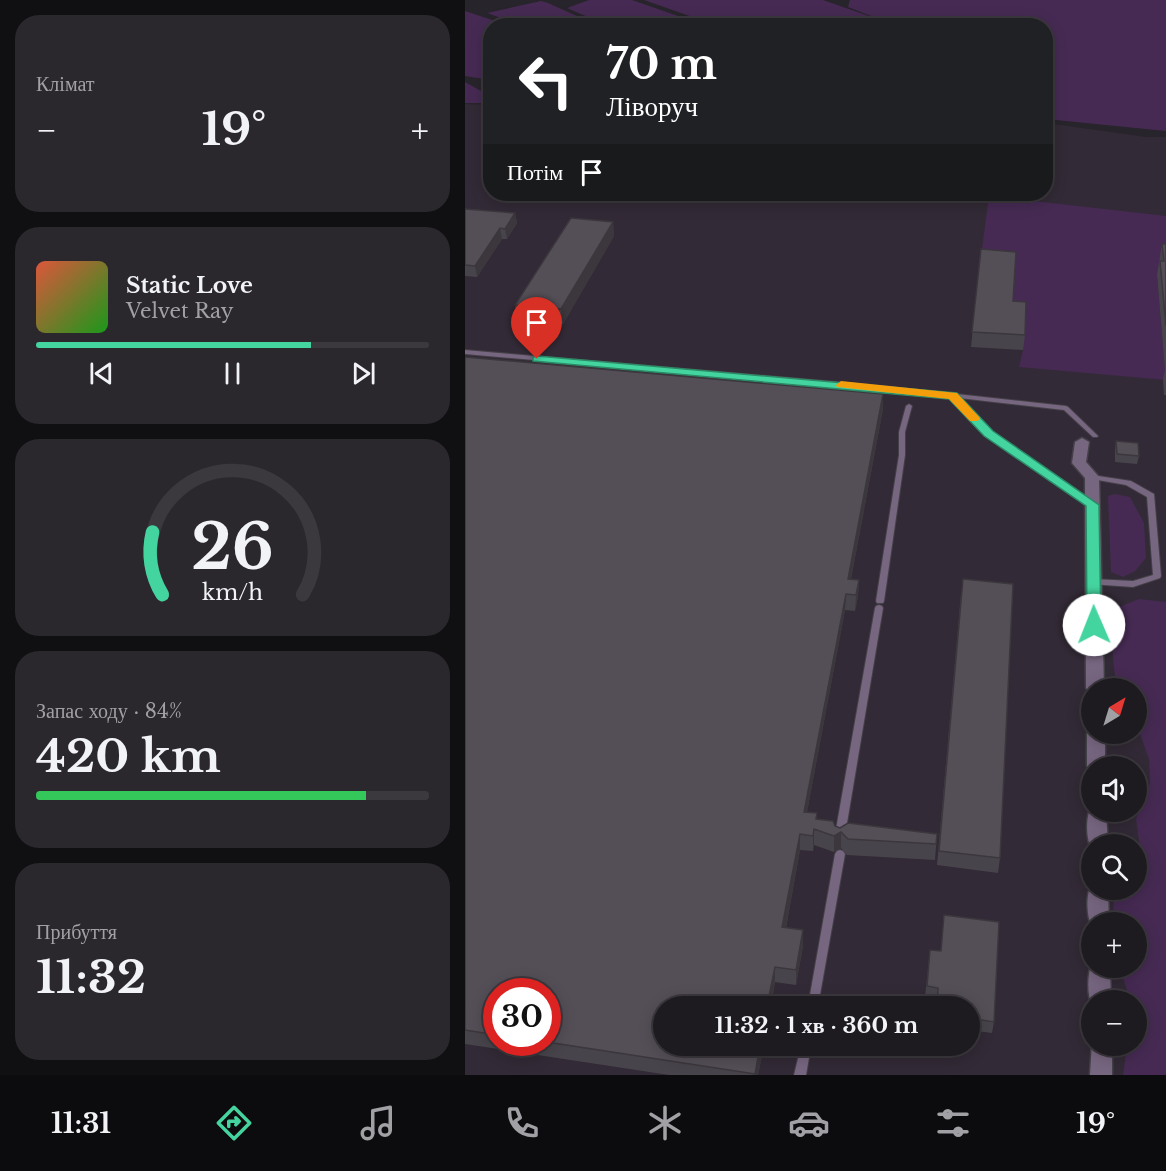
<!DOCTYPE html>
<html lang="uk">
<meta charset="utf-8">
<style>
:root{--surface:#1e1b20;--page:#2b282d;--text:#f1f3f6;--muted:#a1a1a5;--line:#3c393e;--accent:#44d49f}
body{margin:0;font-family:"Libre Baskerville",serif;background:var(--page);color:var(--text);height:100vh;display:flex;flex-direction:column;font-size:22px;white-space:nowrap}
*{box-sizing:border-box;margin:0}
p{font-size:20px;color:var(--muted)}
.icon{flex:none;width:33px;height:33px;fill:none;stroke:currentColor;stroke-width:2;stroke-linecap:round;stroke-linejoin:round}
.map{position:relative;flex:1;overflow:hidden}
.details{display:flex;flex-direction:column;gap:15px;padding:15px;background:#100f12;width:465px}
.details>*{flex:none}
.top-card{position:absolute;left:18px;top:18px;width:570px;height:183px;border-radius:24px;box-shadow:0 3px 15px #0003,0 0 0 2px var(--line);background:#202124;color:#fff;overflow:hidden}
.needle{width:39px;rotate:38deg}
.buttons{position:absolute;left:616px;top:678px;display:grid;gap:12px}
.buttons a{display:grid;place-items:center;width:66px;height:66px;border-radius:50%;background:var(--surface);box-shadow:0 3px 15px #0003,0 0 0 2px var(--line);font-size:30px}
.speed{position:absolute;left:18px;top:978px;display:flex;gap:12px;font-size:30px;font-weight:700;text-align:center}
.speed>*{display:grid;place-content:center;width:78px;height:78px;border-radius:50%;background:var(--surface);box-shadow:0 3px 15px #0003,0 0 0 2px var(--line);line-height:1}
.speed .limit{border:9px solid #d22;background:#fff;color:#111}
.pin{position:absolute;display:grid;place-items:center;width:51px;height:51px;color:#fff;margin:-62px -26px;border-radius:50% 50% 50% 0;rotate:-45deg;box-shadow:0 0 6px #0007}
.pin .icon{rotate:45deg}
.me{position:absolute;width:66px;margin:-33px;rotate:359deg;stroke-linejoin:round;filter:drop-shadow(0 0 4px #0008)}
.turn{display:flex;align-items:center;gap:21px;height:126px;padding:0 24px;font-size:27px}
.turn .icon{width:78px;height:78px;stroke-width:2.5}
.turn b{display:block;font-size:42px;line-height:51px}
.then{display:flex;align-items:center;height:57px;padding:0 24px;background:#0003;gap:12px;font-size:22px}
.big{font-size:45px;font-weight:800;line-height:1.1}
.details .widget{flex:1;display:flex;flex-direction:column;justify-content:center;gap:9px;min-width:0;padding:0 21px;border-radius:24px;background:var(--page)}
.details .dial{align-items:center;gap:0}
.dial svg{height:156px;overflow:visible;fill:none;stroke:var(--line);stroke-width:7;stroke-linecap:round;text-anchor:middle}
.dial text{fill:var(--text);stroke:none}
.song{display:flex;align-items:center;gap:18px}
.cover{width:72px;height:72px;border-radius:9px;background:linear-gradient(135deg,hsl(10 70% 55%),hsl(120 70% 35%))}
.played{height:6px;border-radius:3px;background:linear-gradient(90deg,var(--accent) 70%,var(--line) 70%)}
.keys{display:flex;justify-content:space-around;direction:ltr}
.heat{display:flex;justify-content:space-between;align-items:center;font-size:33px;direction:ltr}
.charge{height:9px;border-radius:4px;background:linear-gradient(90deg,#34c759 84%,var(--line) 0)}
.trip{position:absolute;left:188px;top:996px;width:327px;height:60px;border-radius:30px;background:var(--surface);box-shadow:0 3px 15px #0003,0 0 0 2px var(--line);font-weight:800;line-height:60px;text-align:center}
.dock{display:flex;height:96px;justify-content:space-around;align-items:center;background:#0c0b0d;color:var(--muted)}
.dock .icon{width:42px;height:42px}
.dock .active{color:var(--accent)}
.dock b{font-size:27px;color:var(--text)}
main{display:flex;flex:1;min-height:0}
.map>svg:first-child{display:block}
</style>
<main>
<section class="details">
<div class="widget"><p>Клімат</p>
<div class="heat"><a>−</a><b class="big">19°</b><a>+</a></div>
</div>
<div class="widget">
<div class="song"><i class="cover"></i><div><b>Static Love</b><p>Velvet Ray</p></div></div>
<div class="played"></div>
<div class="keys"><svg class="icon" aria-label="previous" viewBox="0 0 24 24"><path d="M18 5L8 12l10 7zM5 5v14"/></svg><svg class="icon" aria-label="pause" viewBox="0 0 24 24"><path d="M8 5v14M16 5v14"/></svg><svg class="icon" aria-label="next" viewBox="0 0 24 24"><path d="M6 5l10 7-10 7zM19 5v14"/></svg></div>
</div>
<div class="widget dial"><svg viewBox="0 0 100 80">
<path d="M14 69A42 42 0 1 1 86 69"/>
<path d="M14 69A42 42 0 0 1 9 37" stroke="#44d49f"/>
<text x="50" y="56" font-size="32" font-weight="700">26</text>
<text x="50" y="72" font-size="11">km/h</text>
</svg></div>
<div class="widget"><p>Запас ходу · 84%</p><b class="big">420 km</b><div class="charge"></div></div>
<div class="widget"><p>Прибуття</p><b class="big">11:32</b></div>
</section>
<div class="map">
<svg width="701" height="1075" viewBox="0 0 701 1075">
<rect width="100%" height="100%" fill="#28242b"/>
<path fill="#322a36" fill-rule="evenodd" d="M0,104L25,105L26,194H580L581,123L681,137H701V1075H0ZM627,688H672V734H627ZM627,766H672V812H627ZM627,844H672V890H627ZM627,922H672V968H627ZM32,992H82V1042H32ZM627,1000H672V1046H627ZM198,1006H504V1046H198Z"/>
<g fill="#462a53">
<polygon points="124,0 167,0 239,25 141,25 102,8"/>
<polygon points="179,0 358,0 424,23 383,7 385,0 701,0 701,131 581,119 580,26 250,25"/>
<polygon points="76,1 83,3 132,25 55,25 22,13"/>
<polygon points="0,11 42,25 26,26 25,80 0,76"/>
<polygon points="0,82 25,96 25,103 0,103"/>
<polygon points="524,196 701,216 701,258 696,276 692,276 701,380 554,367 558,350 515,264"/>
<polygon points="650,494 665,497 679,523 681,558 670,571 658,577 646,572 643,496"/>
<path d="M674,599L701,602V1075H658L662,1046H672V1000H665L655,968H672V922H648L649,890H672V859L676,854L671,819L685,783L684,759L672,725V688H652C647,658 645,637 654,607Z"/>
</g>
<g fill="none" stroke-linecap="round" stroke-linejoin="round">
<g stroke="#444047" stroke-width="2">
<g id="service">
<polygon points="0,350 418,386 601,406 603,407 632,435 633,436 632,437 628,437 599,410 494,398 525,432 631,505 630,507 624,507 521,434 486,397 418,390 0,354"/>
<polygon points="444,404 447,406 440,432 440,455 419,601 418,603 412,603 411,601 434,455 434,432 441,406"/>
<polygon points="624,475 627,475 666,481 689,494 696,576 695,578 668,587 625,584 624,582 628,579 668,581 688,575 682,497 661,485 627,479 624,479 623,477"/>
<polygon points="414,605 417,606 418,608 380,835 378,838 375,839 372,838 370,835 410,608 411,606"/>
<polygon points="375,850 378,851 380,854 353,1006 343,1006 370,854 372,851"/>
<polygon points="336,1046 346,1046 341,1075 329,1075"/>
</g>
</g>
<g stroke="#444047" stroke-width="3">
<g id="minor">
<polygon points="617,438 624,442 621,462 634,477 639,688 627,688 627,694 621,688 620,478 607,463 610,442"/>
<polygon points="627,728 627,734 640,734 640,766 627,766 627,772 622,766 622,734"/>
<path d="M627,806V812H641L643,844H627V850C621,840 620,815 627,806Z"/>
<path d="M627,884V890H643L644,922H627V928C622,917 620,894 627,884Z"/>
<path d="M627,963V968H645L646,1000H627V1006C622,995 622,974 627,963Z"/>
<polygon points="627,1042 627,1046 647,1046 647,1075 625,1075"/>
</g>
</g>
<use href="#service" fill="#776680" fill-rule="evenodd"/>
<use href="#minor" fill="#776680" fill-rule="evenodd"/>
</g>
<g fill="#48444b" fill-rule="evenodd">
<polygon points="0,209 50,213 52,223 42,239 37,239 12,277 0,276"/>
<polygon points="148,222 149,236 98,324 53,320 50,305"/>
<polygon points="697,244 701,244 701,395 699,395 698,379 700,370 692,275"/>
<polygon points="516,249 548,301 560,335 558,350 506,347"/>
<path d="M0,357L418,409L386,579L394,580L393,596L390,611L380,610L342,812L352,819L375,828L472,834L470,860L382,855L376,848L369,852L349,845L348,851L335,850L321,928L338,946L331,985L310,982L306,1006H198V1046H299L293,1075H204L0,1044ZM32,992L82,1042H32Z"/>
<polygon points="651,441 674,456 672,464 650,462 650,449"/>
<polygon points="496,594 535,858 533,873 472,865"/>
<polygon points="479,915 529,1022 527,1033 504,1030 504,1006 471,1006 472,999 460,997 465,950 476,951"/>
</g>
<g fill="#3b373d">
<polygon points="50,213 52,223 42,239 40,229"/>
<polygon points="148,222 149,236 98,324 96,309"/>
<polygon points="35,228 37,239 12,277 10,266"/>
<polygon points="418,394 418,409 383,595 383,579"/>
<polygon points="394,580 393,596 390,611 391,595"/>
<polygon points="381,594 380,610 339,828 339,812"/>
<polygon points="349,829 349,845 348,851 348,836"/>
<polygon points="376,832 376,848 369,852 369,836"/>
<polygon points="335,834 335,850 318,943 317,927"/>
<polygon points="338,930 338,946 331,985 331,970"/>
<polygon points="310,967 310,982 306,1006 302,1006"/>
<polygon points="295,1046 299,1046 293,1075 290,1075"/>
</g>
<g fill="#544f57" stroke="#3b373d" stroke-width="1.5">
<polygon points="0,209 50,213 40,229 35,228 10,266 0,265"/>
<polygon points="106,218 148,222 96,309 50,305"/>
<polygon points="697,244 701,244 701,326 695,261 699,261"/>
<polygon points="516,249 551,252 548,301 561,302 560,335 507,332"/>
<polygon points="0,357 418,394 383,579 394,580 391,595 381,594 339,812 352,813 351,819 368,821 370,826 375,828 383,823 472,834 471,844 383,839 376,832 369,836 349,829 348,836 335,834 317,927 338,930 331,970 310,967 302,1006 198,1006 198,1046 295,1046 290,1074 82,1042 82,992 32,992 32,1035 0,1030"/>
<polygon points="651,441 673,443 674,456 652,454"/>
<polygon points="498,579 548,584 535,858 474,851"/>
<polygon points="479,915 534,922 529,1022 504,1018 504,1006 472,1006 473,988 462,986 465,950 476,951"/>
</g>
<polygon fill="#44d49f" stroke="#2c8a67" stroke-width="1.5" points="72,356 492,393 528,431 634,505 636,625 629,630 622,625 621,506 519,436 484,399 68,361 68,357"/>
<polygon fill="#f59e0b" points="376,381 492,393 515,418 513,421 505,421 484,399 372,387 371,385"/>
</svg>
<div class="buttons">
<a><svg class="needle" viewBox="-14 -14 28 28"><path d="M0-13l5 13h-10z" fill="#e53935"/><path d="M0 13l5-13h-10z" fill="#a1a1a5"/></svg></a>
<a><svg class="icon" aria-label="sound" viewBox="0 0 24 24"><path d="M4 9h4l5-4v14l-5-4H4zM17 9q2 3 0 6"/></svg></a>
<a><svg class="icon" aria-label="search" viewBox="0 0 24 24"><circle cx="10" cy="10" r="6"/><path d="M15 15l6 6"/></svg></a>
<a>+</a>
<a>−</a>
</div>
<div class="speed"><div class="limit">30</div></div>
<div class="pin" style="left:72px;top:359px;background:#d93025"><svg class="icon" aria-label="arrive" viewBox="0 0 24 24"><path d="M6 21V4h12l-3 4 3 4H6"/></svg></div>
<svg class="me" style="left:629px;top:625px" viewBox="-20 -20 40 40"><circle r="19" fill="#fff"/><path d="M0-13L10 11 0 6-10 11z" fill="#44d49f"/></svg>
<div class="trip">11:32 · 1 хв · 360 m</div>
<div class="top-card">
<div class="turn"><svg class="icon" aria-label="left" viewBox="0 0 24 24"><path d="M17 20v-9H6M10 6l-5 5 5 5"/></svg><div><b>70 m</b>Ліворуч</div></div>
<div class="then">Потім<svg class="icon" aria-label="arrive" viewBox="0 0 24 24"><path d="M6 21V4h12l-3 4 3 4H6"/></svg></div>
</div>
</div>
</main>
<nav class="dock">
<b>11:31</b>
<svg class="icon active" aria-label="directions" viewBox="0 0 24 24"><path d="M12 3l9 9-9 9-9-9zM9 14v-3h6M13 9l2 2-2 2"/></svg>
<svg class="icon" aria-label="music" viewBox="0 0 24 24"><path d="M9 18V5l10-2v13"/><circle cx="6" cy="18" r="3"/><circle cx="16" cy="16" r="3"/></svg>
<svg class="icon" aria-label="phone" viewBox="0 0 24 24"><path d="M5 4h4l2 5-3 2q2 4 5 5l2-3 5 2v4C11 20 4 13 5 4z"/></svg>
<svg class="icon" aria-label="climate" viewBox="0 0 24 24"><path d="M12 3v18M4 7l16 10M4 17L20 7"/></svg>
<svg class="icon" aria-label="car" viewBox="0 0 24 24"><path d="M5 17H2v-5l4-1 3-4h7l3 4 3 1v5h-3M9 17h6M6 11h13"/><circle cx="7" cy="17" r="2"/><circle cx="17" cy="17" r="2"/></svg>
<svg class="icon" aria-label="filters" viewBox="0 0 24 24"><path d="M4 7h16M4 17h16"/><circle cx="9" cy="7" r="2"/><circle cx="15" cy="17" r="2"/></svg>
<b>19°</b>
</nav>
